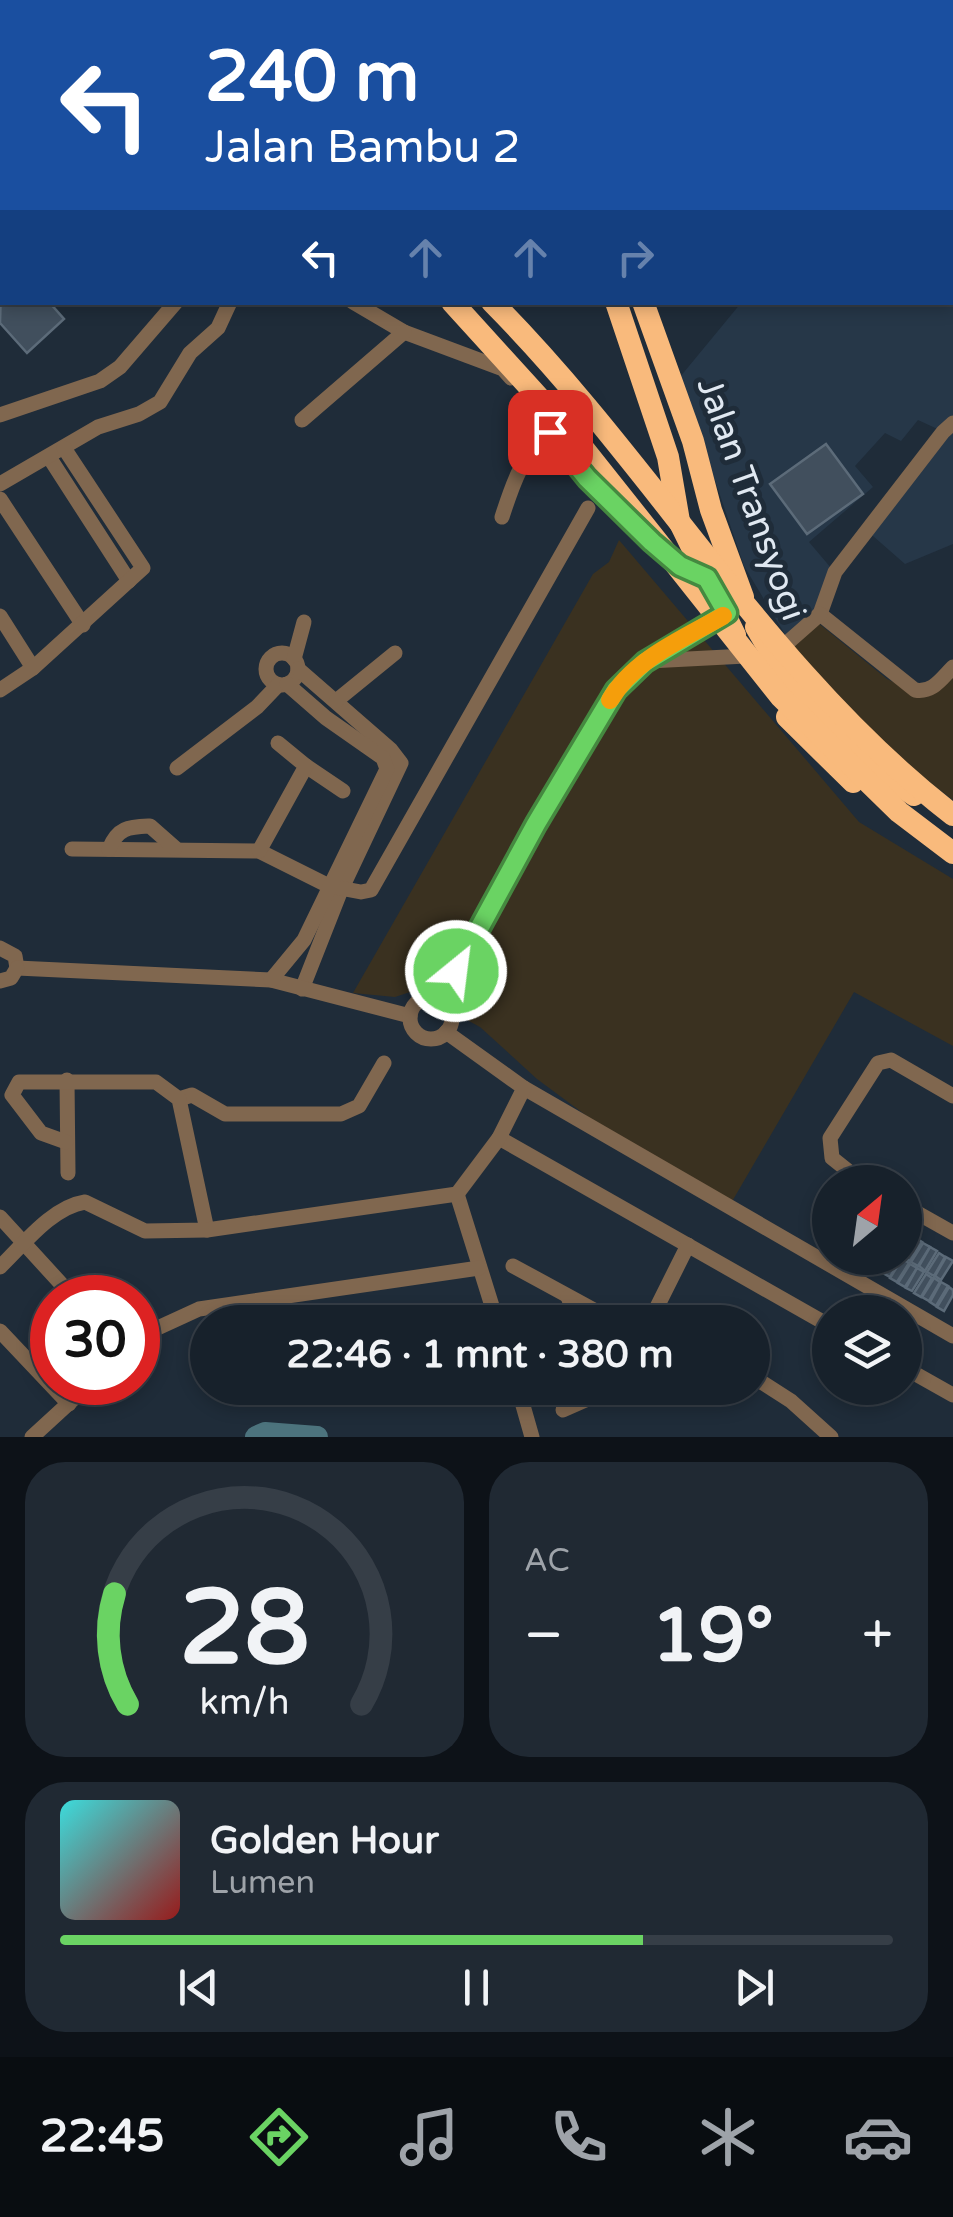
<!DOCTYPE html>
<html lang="id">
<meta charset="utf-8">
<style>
:root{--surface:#17212b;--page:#202933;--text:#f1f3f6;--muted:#9ea3a9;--line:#363e47;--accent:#6ad363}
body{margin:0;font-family:"Varela Round",sans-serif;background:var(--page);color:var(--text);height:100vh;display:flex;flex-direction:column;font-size:38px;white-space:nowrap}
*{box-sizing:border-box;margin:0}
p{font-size:32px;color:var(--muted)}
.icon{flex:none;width:55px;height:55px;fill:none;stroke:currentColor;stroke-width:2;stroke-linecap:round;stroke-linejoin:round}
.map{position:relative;height:1437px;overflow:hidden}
.panel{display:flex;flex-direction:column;gap:25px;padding:25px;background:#0d1218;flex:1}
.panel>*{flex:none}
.guide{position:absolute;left:0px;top:0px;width:955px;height:305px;box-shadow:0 5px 15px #0003,0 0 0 2px var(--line);background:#1a4fa0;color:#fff;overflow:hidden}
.needle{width:65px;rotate:29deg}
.tools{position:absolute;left:812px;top:1165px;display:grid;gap:20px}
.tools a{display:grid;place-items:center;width:110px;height:110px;border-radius:50%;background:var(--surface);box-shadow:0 5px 15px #0003,0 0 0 2px var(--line);font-size:50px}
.speed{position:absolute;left:30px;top:1275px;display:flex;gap:20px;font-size:50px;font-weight:700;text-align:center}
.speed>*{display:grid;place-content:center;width:130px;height:130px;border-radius:50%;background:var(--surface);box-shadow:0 5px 15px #0003,0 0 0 2px var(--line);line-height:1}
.speed .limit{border:15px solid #d22;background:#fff;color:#111}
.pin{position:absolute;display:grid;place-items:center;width:85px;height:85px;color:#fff;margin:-42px;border-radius:20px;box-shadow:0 5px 15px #0006}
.me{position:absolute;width:110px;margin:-55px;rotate:29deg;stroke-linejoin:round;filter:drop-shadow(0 0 8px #0008)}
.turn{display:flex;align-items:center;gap:35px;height:210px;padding:0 40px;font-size:45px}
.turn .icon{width:130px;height:130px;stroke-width:2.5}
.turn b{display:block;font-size:70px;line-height:85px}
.lanes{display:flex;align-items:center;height:95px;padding:0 40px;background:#0003;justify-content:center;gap:50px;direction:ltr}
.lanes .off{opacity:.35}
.big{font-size:75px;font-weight:700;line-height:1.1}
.panel .widget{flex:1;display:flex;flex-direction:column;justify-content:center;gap:15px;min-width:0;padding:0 35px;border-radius:40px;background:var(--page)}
.panel .dial{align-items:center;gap:0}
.dial svg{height:260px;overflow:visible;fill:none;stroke:var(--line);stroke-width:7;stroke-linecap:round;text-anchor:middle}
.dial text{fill:var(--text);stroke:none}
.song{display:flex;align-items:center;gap:30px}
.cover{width:120px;height:120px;border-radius:15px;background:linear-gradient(135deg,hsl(180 70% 55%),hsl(0 70% 35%))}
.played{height:10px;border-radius:5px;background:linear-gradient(90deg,var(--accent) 70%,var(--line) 70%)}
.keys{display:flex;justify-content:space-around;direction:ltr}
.heat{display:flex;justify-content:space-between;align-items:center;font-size:55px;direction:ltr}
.panel .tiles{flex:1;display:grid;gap:25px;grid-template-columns:1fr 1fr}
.widget:last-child{grid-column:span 2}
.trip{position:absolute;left:190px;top:1305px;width:580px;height:100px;border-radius:50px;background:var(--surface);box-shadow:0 5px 15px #0003,0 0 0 2px var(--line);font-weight:700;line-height:100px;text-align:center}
.menu{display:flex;height:160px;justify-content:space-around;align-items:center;background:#090d11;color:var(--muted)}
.menu .icon{width:70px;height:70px}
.menu .on{color:var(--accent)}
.menu b{font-size:45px;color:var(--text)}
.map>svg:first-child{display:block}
</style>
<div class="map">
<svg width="953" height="1437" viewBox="0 0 953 1437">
<rect width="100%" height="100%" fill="#1f2c39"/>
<g fill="#3a3120">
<polygon points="619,540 859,822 953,879 953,1046 854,992 730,1205 626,1145 537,1079 480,1027 413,991 395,997 353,993 593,574 609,562"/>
<polygon points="817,622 887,679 923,696 953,669 953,800 899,759 792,646"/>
</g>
<polygon fill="#263748" points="953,245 953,544 905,564 865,529 944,432 918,420 901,441 885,433 855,466 873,487 809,542 837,575 792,646 744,566 680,377 741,303 766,307 769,302 952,302"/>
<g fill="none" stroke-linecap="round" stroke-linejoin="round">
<polyline stroke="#7896a0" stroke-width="4" points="952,83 953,83"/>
<polyline stroke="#4c737d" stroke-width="22" points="256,1437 265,1433 317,1437"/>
</g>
<g fill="#414f5d" stroke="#5c6b79" stroke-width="2.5">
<polygon points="2,257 2,302 49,302 64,319 27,353 0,323"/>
<polygon points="826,444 863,494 807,534 770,484"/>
<polygon points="915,1238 922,1242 910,1261 903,1258"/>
<polygon points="923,1243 930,1247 918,1266 911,1262"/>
<polygon points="930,1247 937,1251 925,1271 919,1266"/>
<polygon points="939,1253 945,1257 934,1276 927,1272"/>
<polygon points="946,1257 953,1261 941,1280 935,1276"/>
<polygon points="893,1258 901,1258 890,1277 883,1273"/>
<polygon points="902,1259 909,1263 897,1282 890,1278"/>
<polygon points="910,1264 917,1268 905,1287 898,1283"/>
<polygon points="917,1268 924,1272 912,1291 906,1288"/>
<polygon points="926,1274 932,1278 921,1297 914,1293"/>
<polygon points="934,1278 940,1282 929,1301 922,1297"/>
<polygon points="941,1282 948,1286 936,1306 930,1302"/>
<polygon points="949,1287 953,1290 953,1295 944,1311 937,1307"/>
</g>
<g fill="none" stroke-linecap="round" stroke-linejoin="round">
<g stroke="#80674f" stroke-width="15">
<polyline points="862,0 872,2"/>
<polyline points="245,2 247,0"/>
<polyline points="649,2 656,2"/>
<polyline points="677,2 685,0"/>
<polyline points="916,2 917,0"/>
<polyline points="952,49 953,49"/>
<polyline points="0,233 2,235"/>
<polyline points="353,302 404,332 503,369 511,378"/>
<path d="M533,402C560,447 591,483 629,519"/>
<polyline points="0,415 100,381 120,367 176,302"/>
<polyline points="302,420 404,332"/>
<polyline points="49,457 129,581"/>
<polyline points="0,484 98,427 139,414 160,402 190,353 218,328 230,302"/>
<polyline points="0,499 83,625"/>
<path d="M502,517C513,483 522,455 550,432"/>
<polyline points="820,614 835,572 943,432 953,423"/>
<path d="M820,614L915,690C933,693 941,679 953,667"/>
<polyline points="0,616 33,668"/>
<polyline points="778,651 820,614"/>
<circle cx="282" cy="669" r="16"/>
<polyline points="294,659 304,622"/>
<polyline points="649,661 746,656"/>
<polyline points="298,669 391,750 401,763 341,890 302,989"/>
<polyline points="0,690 33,668 143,568 64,448"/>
<polyline points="336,701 395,653"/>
<polyline points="306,766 343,791"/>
<polyline points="177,768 257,707 278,685"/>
<polyline points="72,849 259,851 329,886 361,892 371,890 588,508"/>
<path d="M109,849C118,827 129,827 150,826L175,848"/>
<polyline points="259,851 306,766 278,743"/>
<polyline points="0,948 15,956 17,968"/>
<polyline points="17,968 271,980 410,1016"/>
<polyline points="271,980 304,940 387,769 383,758 326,718 287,684"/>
<polyline points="0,981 11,978 17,968"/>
<circle cx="431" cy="1018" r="21"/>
<polyline points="440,1000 537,824 616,689 645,661 724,615"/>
<polyline points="67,1080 68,1173"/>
<polyline points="524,1088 953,1336"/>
<polyline points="179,1099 192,1095 225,1114 341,1114 359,1106 384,1063"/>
<polyline points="499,1138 830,1326"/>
<polyline points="66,1142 41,1133 12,1095 19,1082 156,1082 179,1099 207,1230"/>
<polyline points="862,1182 832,1158 830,1138 878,1063 891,1060 953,1096"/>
<polyline points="457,1194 497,1322"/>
<polyline points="905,1206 953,1233"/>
<polyline points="0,1217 74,1298"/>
<polyline points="513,1266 616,1322"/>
<path d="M0,1267C23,1245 52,1207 85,1202L145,1231L207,1230L457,1194L499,1138L524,1088L446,1032"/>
<polyline points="568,1297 578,1322"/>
<polyline points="643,1322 653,1315 688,1245"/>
<polyline points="0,1331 69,1404"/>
<polyline points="138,1337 199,1309 479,1268"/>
<polyline points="905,1368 953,1395"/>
<polyline points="752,1376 791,1401 831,1437"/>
<polyline points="518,1388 532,1437"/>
<polyline points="563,1410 613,1388"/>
<polyline points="32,1437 92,1382"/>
</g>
<g stroke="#f9ba7c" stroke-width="22">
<polyline points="515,0 516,2"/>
<polyline points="540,0 541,2"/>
<polyline points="0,2 2,3"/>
<polyline points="498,2 498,0"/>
<polyline points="0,29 2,30"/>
<polyline points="0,58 2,58"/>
<polyline points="0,120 2,120"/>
<polyline points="616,302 668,457 679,521 735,635"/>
<polyline points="643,302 693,441 711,510 743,597"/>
<path d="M756,627C792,692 852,754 914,795"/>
<polyline points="787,717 853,782"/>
</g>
<g stroke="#f9ba7c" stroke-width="22">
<polyline points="452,302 572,434 780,696 899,812 953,853"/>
<path d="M492,302C655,466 769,673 953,815"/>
</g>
</g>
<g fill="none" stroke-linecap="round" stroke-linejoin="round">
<g stroke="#458940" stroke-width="25">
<polyline id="route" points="456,971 536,824 616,690 645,662 727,613 707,578 680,566 652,542 587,478 550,432"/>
</g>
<use href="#route" stroke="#6ad363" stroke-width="18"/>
<path stroke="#f59e0b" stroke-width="18" d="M610,700C634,659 683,639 723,616"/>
</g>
<g text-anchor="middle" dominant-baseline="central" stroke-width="10" stroke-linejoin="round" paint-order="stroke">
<g font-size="35" fill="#e0e8f1" stroke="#1f2c39">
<text transform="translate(751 499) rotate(70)">Jalan Transyogi</text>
</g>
</g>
</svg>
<div class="tools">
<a><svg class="needle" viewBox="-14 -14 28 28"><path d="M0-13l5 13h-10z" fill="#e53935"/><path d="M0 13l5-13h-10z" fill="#9ea3a9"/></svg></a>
<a><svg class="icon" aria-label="layers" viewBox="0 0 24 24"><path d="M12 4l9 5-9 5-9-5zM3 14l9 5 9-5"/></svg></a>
</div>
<div class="speed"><div class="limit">30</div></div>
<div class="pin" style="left:550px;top:432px;background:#d93025"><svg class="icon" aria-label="arrive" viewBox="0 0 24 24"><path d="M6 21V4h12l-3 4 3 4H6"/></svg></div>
<svg class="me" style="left:456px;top:971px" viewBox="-20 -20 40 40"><circle r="17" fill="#6ad363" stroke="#fff" stroke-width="3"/><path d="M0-11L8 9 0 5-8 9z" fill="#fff"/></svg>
<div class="trip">22:46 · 1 mnt · 380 m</div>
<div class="guide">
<div class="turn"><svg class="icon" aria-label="left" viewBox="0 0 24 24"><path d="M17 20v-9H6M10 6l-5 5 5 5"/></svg><div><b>240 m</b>Jalan Bambu 2</div></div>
<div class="lanes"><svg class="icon" aria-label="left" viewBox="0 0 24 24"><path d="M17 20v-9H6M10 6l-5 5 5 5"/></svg><svg class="icon off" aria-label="ahead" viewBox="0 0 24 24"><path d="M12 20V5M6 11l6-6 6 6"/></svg><svg class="icon off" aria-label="ahead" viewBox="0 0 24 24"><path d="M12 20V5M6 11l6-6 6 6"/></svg><svg class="icon off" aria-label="right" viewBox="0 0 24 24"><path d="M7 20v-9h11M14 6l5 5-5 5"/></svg></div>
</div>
</div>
<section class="panel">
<div class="tiles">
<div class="widget dial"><svg viewBox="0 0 100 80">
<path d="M14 69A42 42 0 1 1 86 69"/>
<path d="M14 69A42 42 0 0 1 10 35" stroke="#6ad363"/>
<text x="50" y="56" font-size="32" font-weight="700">28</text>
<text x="50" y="72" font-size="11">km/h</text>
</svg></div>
<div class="widget"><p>AC</p>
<div class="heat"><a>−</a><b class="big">19°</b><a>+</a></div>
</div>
<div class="widget">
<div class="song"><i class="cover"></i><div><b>Golden Hour</b><p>Lumen</p></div></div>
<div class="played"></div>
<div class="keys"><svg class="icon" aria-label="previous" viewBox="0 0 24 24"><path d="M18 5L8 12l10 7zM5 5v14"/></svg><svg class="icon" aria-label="pause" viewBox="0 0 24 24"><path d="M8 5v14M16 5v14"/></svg><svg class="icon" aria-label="next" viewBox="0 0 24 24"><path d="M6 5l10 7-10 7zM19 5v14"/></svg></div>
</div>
</div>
</section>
<nav class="menu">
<b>22:45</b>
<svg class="icon on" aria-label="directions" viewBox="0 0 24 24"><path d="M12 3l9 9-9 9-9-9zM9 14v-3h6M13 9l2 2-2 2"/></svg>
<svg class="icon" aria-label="music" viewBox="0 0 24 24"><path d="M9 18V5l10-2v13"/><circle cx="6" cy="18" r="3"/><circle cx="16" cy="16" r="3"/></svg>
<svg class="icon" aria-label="phone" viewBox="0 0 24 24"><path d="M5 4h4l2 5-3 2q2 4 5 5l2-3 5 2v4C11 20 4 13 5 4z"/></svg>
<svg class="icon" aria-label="climate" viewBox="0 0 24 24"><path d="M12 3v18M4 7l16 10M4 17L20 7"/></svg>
<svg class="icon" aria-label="car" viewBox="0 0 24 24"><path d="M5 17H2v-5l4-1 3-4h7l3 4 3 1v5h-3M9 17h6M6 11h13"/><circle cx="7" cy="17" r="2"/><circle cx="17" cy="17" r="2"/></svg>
</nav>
